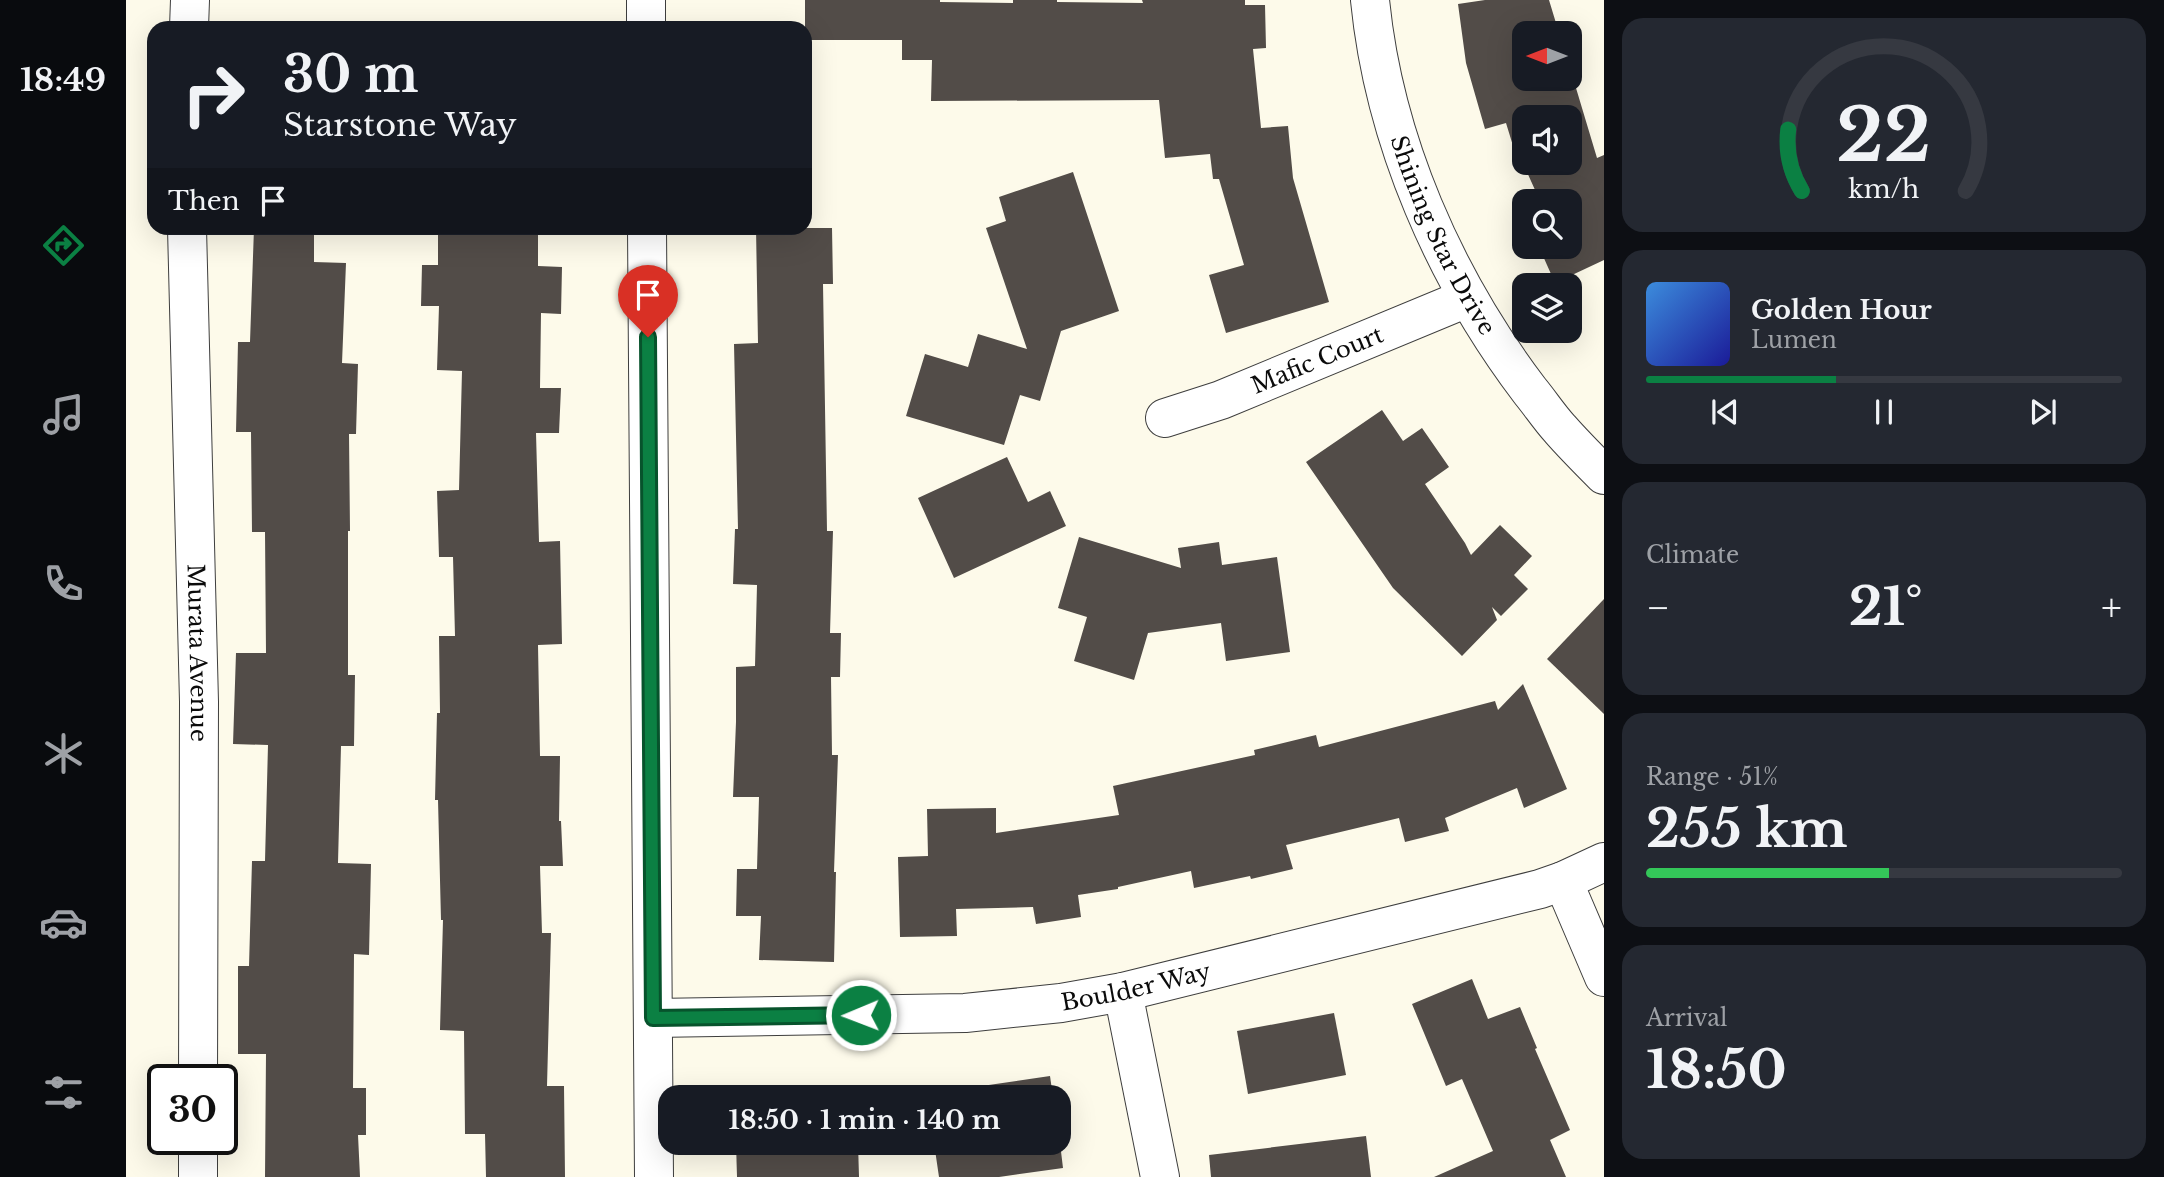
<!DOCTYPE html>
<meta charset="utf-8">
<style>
:root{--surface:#171b24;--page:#242831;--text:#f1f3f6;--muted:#9ea1a6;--line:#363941;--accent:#0b8043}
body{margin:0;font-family:"Libre Baskerville",serif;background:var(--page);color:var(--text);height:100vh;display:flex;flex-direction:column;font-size:26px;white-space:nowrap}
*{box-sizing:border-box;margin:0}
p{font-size:23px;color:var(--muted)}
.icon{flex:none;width:38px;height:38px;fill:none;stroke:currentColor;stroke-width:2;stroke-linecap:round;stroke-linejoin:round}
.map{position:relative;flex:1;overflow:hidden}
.side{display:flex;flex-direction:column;gap:18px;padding:18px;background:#0d0f14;width:560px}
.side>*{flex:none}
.guide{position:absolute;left:21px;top:21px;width:665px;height:214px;border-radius:21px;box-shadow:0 7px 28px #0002;background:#171b24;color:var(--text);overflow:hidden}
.needle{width:46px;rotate:270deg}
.buttons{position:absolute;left:1386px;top:21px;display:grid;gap:14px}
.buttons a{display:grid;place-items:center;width:70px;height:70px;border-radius:14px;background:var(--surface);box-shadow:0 7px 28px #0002;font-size:35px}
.speed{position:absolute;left:21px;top:1064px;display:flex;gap:14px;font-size:35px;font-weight:700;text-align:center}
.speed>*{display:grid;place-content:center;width:91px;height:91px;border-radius:50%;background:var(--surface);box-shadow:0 7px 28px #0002;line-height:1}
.speed .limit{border:4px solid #111;border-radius:10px;background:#fff;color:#111}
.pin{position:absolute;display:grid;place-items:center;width:60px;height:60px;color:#fff;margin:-72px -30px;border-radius:50% 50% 50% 0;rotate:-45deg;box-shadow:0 0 7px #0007}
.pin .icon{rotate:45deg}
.me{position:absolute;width:77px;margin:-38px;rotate:269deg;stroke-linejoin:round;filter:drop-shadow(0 0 5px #0008)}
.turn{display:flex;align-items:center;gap:24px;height:147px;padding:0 21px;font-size:32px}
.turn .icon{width:91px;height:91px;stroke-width:2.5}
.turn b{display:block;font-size:49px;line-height:60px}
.then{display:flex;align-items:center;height:66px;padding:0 21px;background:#0003;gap:14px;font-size:26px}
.big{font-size:52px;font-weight:700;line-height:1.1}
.side .widget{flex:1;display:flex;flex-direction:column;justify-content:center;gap:10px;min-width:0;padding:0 24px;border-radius:21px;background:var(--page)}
.side .dial{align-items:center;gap:0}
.dial svg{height:182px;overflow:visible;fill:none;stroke:var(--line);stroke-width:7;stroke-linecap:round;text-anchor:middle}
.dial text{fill:var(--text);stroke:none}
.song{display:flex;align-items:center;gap:21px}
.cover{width:84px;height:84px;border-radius:10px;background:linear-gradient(135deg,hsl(210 70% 55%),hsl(240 70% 35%))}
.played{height:7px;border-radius:4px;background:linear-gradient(90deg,var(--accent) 40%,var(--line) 40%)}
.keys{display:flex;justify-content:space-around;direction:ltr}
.heat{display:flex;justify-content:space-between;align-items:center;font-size:38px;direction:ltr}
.charge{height:10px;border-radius:5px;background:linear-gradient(90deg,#34c759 51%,var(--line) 0)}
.trip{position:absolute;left:532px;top:1085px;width:413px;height:70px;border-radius:21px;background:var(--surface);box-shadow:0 7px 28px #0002;font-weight:700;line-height:70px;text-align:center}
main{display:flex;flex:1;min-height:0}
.tabs{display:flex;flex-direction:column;width:126px;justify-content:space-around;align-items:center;background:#090b0e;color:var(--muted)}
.tabs .icon{width:49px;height:49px}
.tabs .on{color:var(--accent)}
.tabs b{font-size:32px;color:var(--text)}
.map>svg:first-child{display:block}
</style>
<main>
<nav class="tabs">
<b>18:49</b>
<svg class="icon on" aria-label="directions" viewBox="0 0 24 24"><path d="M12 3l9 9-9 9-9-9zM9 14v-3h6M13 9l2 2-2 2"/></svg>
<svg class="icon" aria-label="music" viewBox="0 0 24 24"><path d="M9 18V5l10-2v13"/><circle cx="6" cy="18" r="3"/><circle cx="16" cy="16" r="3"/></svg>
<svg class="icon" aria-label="phone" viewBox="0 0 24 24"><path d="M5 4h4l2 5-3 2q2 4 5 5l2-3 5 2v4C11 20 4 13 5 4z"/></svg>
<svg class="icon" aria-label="climate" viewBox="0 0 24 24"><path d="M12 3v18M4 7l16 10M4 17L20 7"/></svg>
<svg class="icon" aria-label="car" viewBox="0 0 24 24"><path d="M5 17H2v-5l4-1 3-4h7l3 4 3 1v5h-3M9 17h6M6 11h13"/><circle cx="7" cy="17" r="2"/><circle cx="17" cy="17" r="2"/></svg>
<svg class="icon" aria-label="filters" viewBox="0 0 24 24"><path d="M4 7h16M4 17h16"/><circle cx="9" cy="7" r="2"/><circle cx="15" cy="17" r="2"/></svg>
</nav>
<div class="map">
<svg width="1478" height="1177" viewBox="0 0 1478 1177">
<rect width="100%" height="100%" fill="#fdfaea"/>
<g fill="#524c48" fill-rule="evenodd">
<polygon points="679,0 814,0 814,2 887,3 887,0 931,0 931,2 1017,3 1016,0 1119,0 1119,5 1139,5 1140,48 1127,49 1135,128 1162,126 1167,178 1203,302 1100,333 1083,275 1118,265 1093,179 1087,179 1084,154 1039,158 1033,100 805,101 806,60 776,60 776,40 679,40"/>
<path d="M1359,0H1423L1433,33H1398V79H1444V68L1471,158L1478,155V260L1429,283L1413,247H1444V201H1414L1396,161L1392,162L1380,123L1359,129L1340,63L1332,4ZM1398,117H1444V163H1398Z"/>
<polygon points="947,172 993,311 935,331 914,401 894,395 878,445 780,416 799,354 842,367 852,334 901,349 860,228 880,221 873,197"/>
<polygon points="128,228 188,228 188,262 220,263 216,363 232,364 230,434 223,434 224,531 222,531 222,675 229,675 228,746 215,746 212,863 245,864 243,955 228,954 227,1088 240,1088 240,1135 232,1135 234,1177 139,1177 140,1054 112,1054 112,966 123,966 126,861 139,861 142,745 107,744 110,653 140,653 139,532 126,532 125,432 110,432 112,342 124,342"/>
<polygon points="312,228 412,228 412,266 436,267 435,314 415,313 414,388 435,388 433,433 410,433 413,542 434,541 436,644 412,645 414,756 434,756 433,821 435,821 437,866 414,866 416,933 425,933 421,1086 438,1086 439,1177 360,1177 359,1134 339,1134 338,1031 314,1030 317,920 315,920 312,800 309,800 311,713 314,713 313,636 329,636 327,557 313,557 311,491 333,490 336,371 311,370 313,306 295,306 296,265 312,265"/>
<polygon points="630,228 706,228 707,284 697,284 701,531 707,531 704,633 715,633 714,677 705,677 706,755 712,755 708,872 710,872 708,962 633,960 635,916 610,916 611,869 631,869 633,797 607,797 610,722 610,667 629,666 631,585 607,584 609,529 612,529 608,344 632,343"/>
<polygon points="1256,410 1277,441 1296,428 1323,467 1299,484 1339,543 1345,555 1374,525 1406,556 1388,575 1402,589 1375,616 1366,607 1371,620 1336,656 1267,588 1180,462"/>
<polygon points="881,457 902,502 924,491 940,526 828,578 792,498"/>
<polygon points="953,537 1055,568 1052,548 1093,542 1096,565 1151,557 1164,652 1100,661 1095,623 1022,633 1008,680 948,661 961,617 932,608"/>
<polygon points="1478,599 1478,714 1421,659"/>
<polygon points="1397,684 1441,789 1398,808 1391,788 1319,818 1323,831 1279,842 1273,818 1160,845 1167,869 1125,879 1124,876 1068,888 1065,871 992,887 992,889 952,895 955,917 910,924 907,907 830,909 831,936 774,937 772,857 802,856 801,809 870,808 870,833 993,815 987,786 1129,755 1128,750 1190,735 1193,747 1369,701 1372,710"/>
<polygon points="1346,979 1362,1019 1394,1007 1411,1048 1409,1049 1444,1130 1424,1140 1440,1177 1308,1177 1367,1151 1336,1079 1320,1086 1286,1004"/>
<polygon points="1208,1013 1220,1075 1122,1094 1111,1031"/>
<polygon points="924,1076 927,1097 801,1097 801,1094"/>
<polygon points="730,1086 730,1097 632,1097 632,1088"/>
<polygon points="933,1135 937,1168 873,1177 813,1177 808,1143 933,1143"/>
<polygon points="1240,1136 1245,1177 1085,1177 1083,1155"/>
<polygon points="610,1143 732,1143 733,1177 611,1177"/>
</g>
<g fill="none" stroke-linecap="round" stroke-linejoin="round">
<g stroke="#3e3e3e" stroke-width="40">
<g id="minor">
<polyline points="520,0 520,28"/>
<path id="s1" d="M1244,0C1258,141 1319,279 1404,391C1414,403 1423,417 1434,429C1448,445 1463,460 1478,475"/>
<polyline points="63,28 64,0"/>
<path id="s2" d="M61,228L73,702L72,1080"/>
<polyline points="521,228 528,1177"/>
<path id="s3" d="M1039,418L1095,400L1341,298"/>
<polyline points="1437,881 1478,977"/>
<polyline points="997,992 1034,1177"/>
<path id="s4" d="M527,1018L839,1013L935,1003L997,992L1414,889L1437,881L1478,862"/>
<polyline points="72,1139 72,1177"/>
</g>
</g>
<use href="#minor" stroke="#fff" stroke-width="38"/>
</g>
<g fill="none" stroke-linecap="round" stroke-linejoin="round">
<g stroke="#07532c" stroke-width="18">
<polyline id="route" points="522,337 527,1018 735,1015"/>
</g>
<use href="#route" stroke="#0b8043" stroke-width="12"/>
</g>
<g text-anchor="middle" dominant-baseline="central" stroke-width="7" stroke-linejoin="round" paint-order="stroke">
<g font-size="23" fill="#0b0b0b" stroke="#fff">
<text stroke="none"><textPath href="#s1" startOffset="248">Shining Star Drive</textPath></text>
<text stroke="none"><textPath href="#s3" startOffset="163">Mafic Court</textPath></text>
<text stroke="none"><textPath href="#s2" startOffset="425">Murata Avenue</textPath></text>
<text stroke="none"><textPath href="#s4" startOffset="485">Boulder Way</textPath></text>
</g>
</g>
</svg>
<div class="buttons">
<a><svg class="needle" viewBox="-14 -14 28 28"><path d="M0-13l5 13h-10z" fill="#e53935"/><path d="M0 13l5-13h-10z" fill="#9ea1a6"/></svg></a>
<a><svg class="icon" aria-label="sound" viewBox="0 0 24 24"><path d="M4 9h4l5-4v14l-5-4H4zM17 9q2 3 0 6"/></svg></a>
<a><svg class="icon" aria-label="search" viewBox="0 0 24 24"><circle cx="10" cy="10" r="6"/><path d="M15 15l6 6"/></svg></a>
<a><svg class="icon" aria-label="layers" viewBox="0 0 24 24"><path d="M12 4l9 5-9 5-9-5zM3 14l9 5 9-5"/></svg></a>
</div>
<div class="speed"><div class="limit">30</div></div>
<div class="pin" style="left:522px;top:337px;background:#d93025"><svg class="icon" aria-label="arrive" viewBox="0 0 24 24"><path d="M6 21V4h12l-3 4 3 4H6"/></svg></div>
<svg class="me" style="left:735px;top:1015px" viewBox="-20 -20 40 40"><circle r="17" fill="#0b8043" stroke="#fff" stroke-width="3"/><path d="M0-11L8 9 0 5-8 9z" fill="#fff"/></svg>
<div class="trip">18:50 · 1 min · 140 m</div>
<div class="guide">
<div class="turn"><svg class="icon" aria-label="right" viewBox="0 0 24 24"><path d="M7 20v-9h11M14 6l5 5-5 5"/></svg><div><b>30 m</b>Starstone Way</div></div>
<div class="then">Then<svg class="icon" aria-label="arrive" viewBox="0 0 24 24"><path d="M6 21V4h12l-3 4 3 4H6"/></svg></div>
</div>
</div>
<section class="side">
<div class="widget dial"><svg viewBox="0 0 100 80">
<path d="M14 69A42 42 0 1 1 86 69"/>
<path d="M14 69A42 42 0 0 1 8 42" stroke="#0b8043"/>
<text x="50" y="56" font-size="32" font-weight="700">22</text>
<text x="50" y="72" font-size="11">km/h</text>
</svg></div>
<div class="widget">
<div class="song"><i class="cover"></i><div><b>Golden Hour</b><p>Lumen</p></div></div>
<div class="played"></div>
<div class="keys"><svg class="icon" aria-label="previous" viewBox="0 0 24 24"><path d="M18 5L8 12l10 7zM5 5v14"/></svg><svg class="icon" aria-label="pause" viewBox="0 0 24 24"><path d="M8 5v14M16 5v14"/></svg><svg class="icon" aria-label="next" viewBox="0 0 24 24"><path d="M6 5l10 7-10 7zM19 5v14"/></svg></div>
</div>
<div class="widget"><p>Climate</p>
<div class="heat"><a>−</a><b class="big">21°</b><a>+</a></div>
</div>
<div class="widget"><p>Range · 51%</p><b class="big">255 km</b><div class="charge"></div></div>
<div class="widget"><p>Arrival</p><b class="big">18:50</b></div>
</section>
</main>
